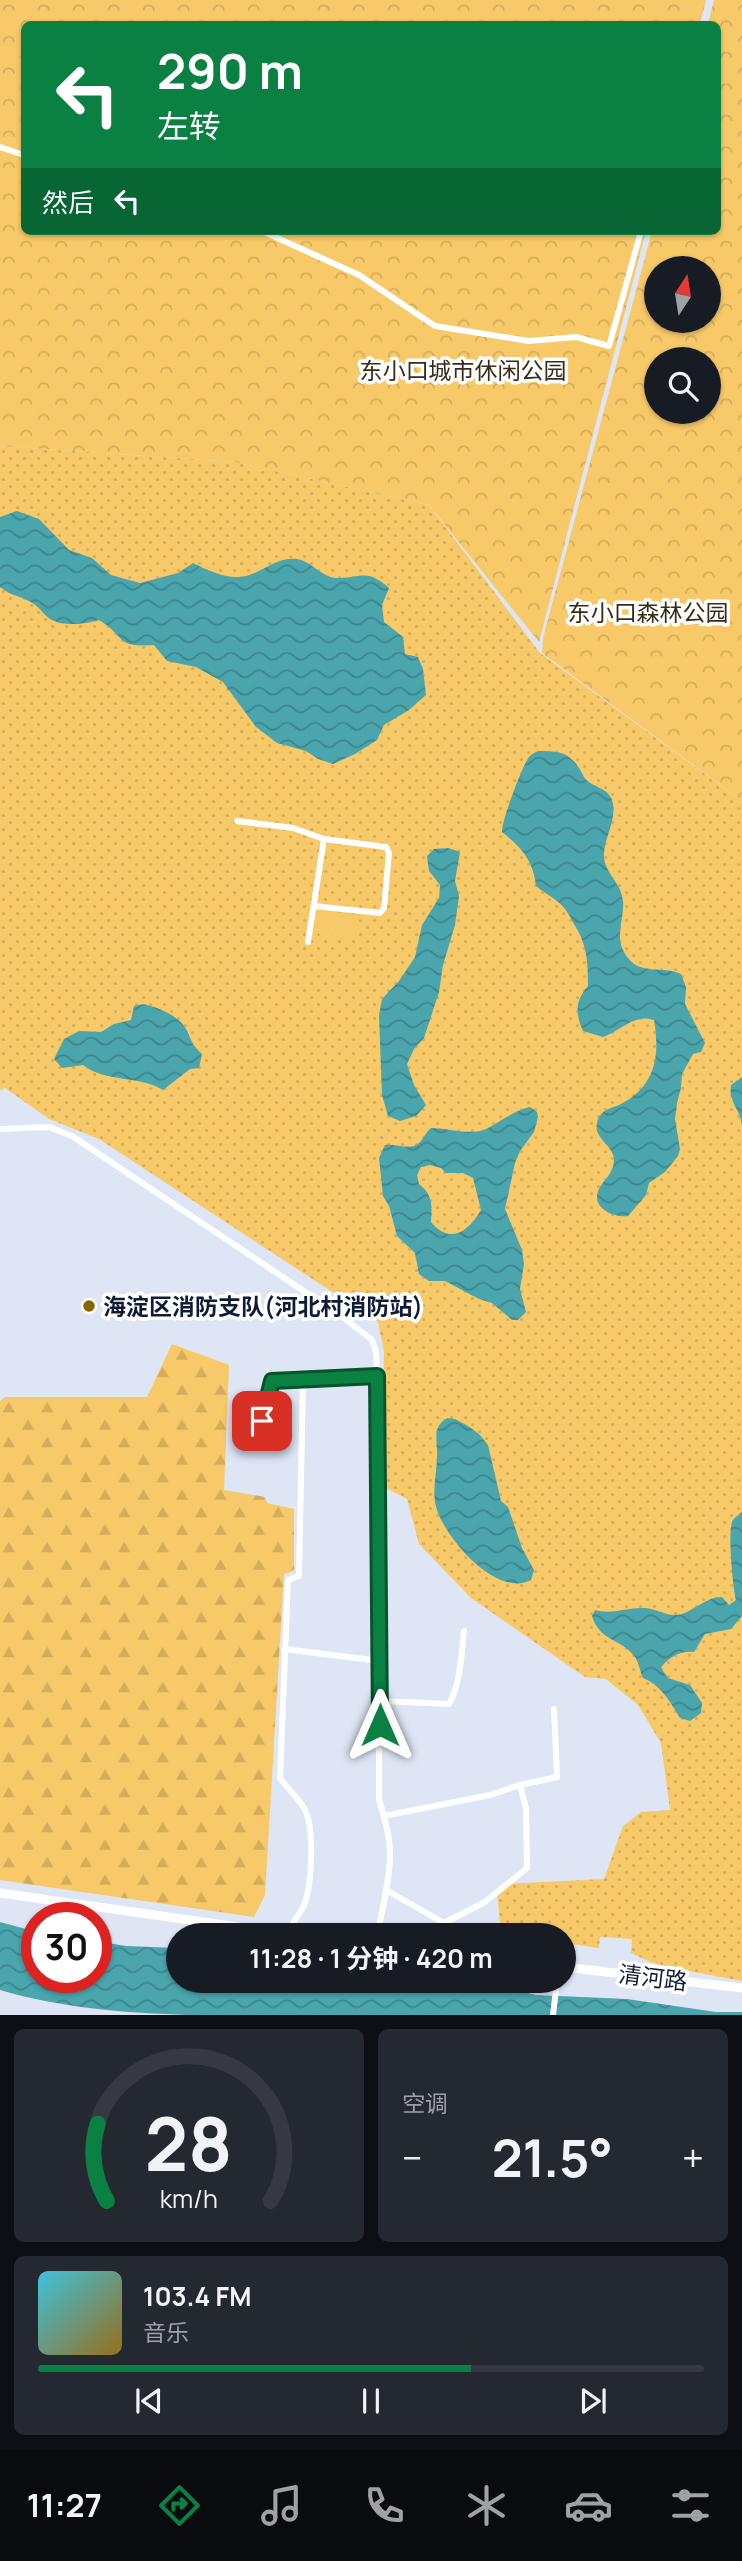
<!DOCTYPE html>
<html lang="zh">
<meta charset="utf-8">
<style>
:root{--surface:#171b24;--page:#242831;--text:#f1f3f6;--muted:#9ea1a6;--line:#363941;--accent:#0b8043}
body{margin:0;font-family:Manrope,"Noto Sans SC",sans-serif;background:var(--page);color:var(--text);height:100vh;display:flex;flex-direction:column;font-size:26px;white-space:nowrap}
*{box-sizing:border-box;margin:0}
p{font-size:23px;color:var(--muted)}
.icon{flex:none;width:38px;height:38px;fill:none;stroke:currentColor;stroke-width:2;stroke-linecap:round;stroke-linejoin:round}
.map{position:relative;height:2015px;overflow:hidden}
.panel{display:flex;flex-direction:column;gap:14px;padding:14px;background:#0d0f14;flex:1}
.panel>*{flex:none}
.guide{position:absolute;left:21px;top:21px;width:700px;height:214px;border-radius:10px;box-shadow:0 2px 5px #0004;background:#0b8043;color:#fff;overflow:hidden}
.needle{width:46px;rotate:12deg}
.fabs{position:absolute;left:644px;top:256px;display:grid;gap:14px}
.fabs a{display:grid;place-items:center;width:77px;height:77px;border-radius:50%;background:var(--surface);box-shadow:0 2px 5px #0004;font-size:35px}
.speed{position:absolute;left:21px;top:1902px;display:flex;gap:14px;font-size:35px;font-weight:700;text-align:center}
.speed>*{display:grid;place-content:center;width:91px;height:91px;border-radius:50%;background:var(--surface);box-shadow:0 2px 5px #0004;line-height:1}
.speed .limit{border:10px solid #d22;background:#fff;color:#111}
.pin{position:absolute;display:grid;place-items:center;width:60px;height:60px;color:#fff;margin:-30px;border-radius:14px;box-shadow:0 4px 10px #0006}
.me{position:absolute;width:77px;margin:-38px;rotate:0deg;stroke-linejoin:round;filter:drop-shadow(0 0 5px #0008)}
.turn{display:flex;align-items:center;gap:24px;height:147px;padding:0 21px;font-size:32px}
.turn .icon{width:91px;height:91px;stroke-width:2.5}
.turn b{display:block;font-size:49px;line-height:60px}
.then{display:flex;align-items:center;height:66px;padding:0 21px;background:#0003;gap:14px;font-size:26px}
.big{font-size:52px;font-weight:700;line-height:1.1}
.panel .card{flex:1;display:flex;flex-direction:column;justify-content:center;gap:10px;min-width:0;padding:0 24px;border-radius:10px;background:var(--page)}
.panel .dial{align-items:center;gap:0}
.dial svg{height:182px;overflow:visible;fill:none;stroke:var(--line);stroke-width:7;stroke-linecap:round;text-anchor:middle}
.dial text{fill:var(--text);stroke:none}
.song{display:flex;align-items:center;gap:21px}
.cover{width:84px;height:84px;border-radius:10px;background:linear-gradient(135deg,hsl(190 70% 55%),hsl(40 70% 35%))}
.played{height:7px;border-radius:4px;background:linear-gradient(90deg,var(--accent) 65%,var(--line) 65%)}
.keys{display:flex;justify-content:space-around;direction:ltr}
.heat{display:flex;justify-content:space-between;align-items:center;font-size:38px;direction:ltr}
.panel .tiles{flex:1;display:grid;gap:14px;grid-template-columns:1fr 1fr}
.card:last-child{grid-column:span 2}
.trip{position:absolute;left:166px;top:1923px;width:410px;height:70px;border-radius:35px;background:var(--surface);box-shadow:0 2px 5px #0004;font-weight:700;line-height:70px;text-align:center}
.tab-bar{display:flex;height:112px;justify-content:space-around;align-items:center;background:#090b0e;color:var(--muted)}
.tab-bar .icon{width:49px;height:49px}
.tab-bar .current{color:var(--accent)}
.tab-bar b{font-size:32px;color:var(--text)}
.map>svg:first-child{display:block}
</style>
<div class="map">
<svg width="742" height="2015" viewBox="0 0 742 2015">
<defs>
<pattern id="grass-dots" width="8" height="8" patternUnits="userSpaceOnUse" patternTransform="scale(1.75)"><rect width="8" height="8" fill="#f8c968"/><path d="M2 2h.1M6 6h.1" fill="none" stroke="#d4ac5b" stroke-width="1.8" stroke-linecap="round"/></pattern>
<pattern id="forest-firs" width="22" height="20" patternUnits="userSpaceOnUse" patternTransform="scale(1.75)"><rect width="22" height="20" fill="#f8c968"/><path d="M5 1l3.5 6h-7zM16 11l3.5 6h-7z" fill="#d4ac5b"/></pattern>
<pattern id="park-crowns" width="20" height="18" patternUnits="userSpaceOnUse" patternTransform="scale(1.75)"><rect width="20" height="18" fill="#f8c968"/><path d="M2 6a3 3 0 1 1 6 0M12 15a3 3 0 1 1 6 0" fill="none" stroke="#d4ac5b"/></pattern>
<pattern id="water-waves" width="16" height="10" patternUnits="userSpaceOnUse" patternTransform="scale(1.75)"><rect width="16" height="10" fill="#4aa5ad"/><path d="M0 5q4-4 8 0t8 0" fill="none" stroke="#3c868e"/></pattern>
</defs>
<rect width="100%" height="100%" fill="#dee6f5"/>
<polygon fill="url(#grass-dots)" points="0,446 235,462 429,505 540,653 742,801 742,1981 672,1968 650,1962 631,1953 632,1939 600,1937 599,1948 564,1943 564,1936 517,1935 501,1933 497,1891 504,1884 604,1879 623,1826 641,1812 670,1810 661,1743 638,1705 606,1679 585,1677 471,1598 419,1544 407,1499 382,1486 384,1352 378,1322 99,1139 49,1119 5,1088 0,1090"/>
<polygon fill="url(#forest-firs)" points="172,1344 229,1365 224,1490 265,1497 267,1503 294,1509 294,1571 284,1574 265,1895 254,1917 0,1880 0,1401 5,1397 147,1397"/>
<g fill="url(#park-crowns)" fill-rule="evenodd">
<polygon points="0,0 706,0 700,24 24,24 24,231 646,231 539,642 429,505 235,462 0,446"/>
<path d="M714,0H742V801L542,653L543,638L652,231H718V24H708ZM656,268H709V320H656ZM656,359H709V411H656Z"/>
</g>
<polygon fill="#f8c968" points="316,910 358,915 355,939 313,933"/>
<g fill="url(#water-waves)" fill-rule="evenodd">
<path d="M17,511L39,519L69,550L92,558L111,575L140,583L178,573L193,563C207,570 223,578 239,577C261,576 277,553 301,560C314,564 324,579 339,578C364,577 367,569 389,588L382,605L384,622L403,637L405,654L418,657L423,669L426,695L409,710L384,725L377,740L355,754L333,764L318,759L306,751L277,743L256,727L223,682L196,667L167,661L154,645C114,648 126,636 99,620C86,624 63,627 50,619C44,615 40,608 34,604C23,596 12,597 0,587V517Z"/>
<path d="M538,751C564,750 573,755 584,777C590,787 608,787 612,800C619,821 599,844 605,863C609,876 622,886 623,901C625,920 612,938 628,958C642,976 662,965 681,974L686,987L685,1004L705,1043L701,1052L693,1054L682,1074L681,1088L677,1103L675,1119L680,1149L678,1156L665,1172L649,1183L646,1195L628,1216C614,1218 590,1208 599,1189C604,1179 613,1174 614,1161C615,1146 593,1139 597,1123C600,1109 611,1109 621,1104C656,1085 660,1056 654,1020C635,1013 620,1031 603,1037L583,1031C575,1013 575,1001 588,986C588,962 587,944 574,924C569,915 566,908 558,902C551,896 543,892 536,886C533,860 522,848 502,832C501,823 522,766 529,757C532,754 534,753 538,751Z"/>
<polygon points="448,848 460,852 455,881 459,896 455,925 443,965 439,992 424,1038 414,1049 407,1064 414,1085 426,1105 416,1116 400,1121 388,1116 382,1095 379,1015 382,999 399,981 415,957 422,925 439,898 440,885 429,871 427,856 434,849"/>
<path d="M144,1004C158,1008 174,1013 184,1026C192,1037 188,1041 202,1054L199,1068L190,1069L163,1090C139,1075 106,1083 83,1065L62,1068L54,1059L64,1039L79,1031L101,1032L114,1024L131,1020L134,1006Z"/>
<path d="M742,1077V1126C741,1110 728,1102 731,1085Z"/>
<path d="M530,1107L537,1112L538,1117L534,1132L520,1151L515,1163L505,1209L522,1250L524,1264L520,1289L526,1312L518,1320H512L492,1303L479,1299L445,1281H429L419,1274L415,1253L397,1236L389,1206L383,1196L379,1158L385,1145C397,1143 411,1152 420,1142C424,1138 426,1132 431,1128C448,1128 471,1136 486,1129C501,1122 514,1110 530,1107ZM430,1165L441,1168L446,1173H463L473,1178L481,1210C468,1232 450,1245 431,1222C432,1205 433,1195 419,1184L417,1175L421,1167Z"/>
<path d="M447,1418L455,1419L468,1426L479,1434L488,1445L501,1501L508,1507L522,1548L534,1570L531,1580C497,1598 447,1540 437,1510C431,1492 437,1474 437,1456C438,1440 431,1428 447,1418Z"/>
<path d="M742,1512V1616L731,1629L705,1634L694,1652C681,1650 668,1657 661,1668L668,1678L690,1685L702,1703L701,1713L690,1721L680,1718C671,1703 661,1685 643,1678C640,1672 639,1663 635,1657C621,1638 600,1642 592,1616L595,1610C612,1615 627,1607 645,1608C658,1609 668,1618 682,1614C696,1609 708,1596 722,1597L729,1605L736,1600C733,1589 727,1528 733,1520C735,1517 739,1515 742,1512Z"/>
<path d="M0,1922L37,1932V1978H96V1941L126,1946L178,1948V1981H458L489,1984L536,1995L627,1999L716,2012H742V2015H188C125,2013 61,2008 0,1990Z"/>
</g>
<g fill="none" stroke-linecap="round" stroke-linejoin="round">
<g stroke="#fff" stroke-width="6">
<polyline points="0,147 24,155"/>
<polyline points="262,231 359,275 435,326 529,341 576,337 609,346 641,231"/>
<polyline points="237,821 293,828 324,839 386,847 389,853 384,908 380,913 314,906"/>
<polyline points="308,942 324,839"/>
<path d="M0,1129L49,1127L72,1136L344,1318L372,1340L376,1352L379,1408V1799C384,1817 390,1835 390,1854C390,1881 382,1909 377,1936"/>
<polyline points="255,1447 272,1381 377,1376"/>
<polyline points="284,1649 380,1661"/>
<path d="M380,1701L449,1704C461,1683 461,1655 464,1631"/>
<polyline points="384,1816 490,1795 520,1785 557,1777 554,1709"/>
<polyline points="386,1890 444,1923 485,1902 527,1868 526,1808 520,1785"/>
<path d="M291,1934C292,1918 299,1918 304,1905C312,1885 315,1827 304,1808C298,1798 287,1788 280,1778L288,1580L299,1576L303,1379"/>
<polyline points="553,2015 557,1981"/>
</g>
<g stroke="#fff" stroke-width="9">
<polyline points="0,1893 302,1936"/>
<polyline points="564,1967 742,1988"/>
</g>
</g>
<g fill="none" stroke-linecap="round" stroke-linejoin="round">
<g stroke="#07532c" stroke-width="18">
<polyline id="route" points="262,1421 272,1381 377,1376 380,1725"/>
</g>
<use href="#route" stroke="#0b8043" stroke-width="12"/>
</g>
<circle fill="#896502" stroke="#fff" stroke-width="2.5" cx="89" cy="1306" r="7"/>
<g text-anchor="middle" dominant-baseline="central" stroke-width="7" stroke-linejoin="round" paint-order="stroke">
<g font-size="23" fill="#362c18" stroke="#fff">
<text x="463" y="370">东小口城市休闲公园</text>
<text x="648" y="612">东小口森林公园</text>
</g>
<g font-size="23" font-weight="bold" fill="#101c37" stroke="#fff" text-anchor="start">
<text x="103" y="1306">海淀区消防支队(河北村消防站)</text>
</g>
<g font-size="23" fill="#101c37" stroke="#fff">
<text transform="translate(653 1977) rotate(7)">清河路</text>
</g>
</g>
</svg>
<div class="fabs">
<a><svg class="needle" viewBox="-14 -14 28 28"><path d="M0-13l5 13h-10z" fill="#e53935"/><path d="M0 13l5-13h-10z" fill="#9ea1a6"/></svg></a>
<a><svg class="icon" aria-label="search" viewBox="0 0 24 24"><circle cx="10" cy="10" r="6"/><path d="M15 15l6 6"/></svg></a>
</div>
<div class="speed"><div class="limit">30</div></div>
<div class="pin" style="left:262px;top:1421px;background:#d93025"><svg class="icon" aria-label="arrive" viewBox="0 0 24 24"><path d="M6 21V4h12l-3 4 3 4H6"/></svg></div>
<svg class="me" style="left:380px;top:1725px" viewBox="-20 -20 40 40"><path d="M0-17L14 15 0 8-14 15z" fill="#0b8043" stroke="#fff" stroke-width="4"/></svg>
<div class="trip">11:28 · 1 分钟 · 420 m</div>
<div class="guide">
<div class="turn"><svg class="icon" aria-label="left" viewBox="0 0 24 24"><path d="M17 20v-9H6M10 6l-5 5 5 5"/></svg><div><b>290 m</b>左转</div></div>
<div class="then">然后<svg class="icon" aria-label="left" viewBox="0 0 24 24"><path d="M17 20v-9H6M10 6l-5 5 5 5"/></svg></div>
</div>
</div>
<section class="panel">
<div class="tiles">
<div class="card dial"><svg viewBox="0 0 100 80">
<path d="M14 69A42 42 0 1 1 86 69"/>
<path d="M14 69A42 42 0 0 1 10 35" stroke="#0b8043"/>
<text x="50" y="56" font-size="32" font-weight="700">28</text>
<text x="50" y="72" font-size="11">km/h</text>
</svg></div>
<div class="card"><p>空调</p>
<div class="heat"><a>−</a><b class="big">21.5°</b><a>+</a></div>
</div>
<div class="card">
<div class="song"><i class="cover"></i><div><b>103.4 FM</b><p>音乐</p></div></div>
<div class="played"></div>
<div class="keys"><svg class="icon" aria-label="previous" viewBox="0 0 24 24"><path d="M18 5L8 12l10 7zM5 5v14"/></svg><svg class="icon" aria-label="pause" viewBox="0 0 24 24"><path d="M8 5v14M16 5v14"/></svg><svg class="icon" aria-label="next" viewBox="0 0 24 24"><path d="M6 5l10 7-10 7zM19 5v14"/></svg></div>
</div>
</div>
</section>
<nav class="tab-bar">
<b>11:27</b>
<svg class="icon current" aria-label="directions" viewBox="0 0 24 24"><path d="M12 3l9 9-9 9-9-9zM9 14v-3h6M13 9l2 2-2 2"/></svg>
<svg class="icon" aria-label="music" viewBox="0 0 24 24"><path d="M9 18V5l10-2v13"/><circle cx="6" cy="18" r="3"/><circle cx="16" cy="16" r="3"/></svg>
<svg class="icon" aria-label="phone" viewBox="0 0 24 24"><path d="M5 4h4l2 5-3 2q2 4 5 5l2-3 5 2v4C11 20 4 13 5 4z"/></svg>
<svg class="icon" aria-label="climate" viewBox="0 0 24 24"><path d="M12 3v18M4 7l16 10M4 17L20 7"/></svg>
<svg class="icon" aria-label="car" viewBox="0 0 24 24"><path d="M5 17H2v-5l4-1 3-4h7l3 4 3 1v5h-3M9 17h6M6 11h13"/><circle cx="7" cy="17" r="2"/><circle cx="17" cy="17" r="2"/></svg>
<svg class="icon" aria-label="filters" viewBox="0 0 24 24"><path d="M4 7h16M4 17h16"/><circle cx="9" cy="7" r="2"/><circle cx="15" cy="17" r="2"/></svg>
</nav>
